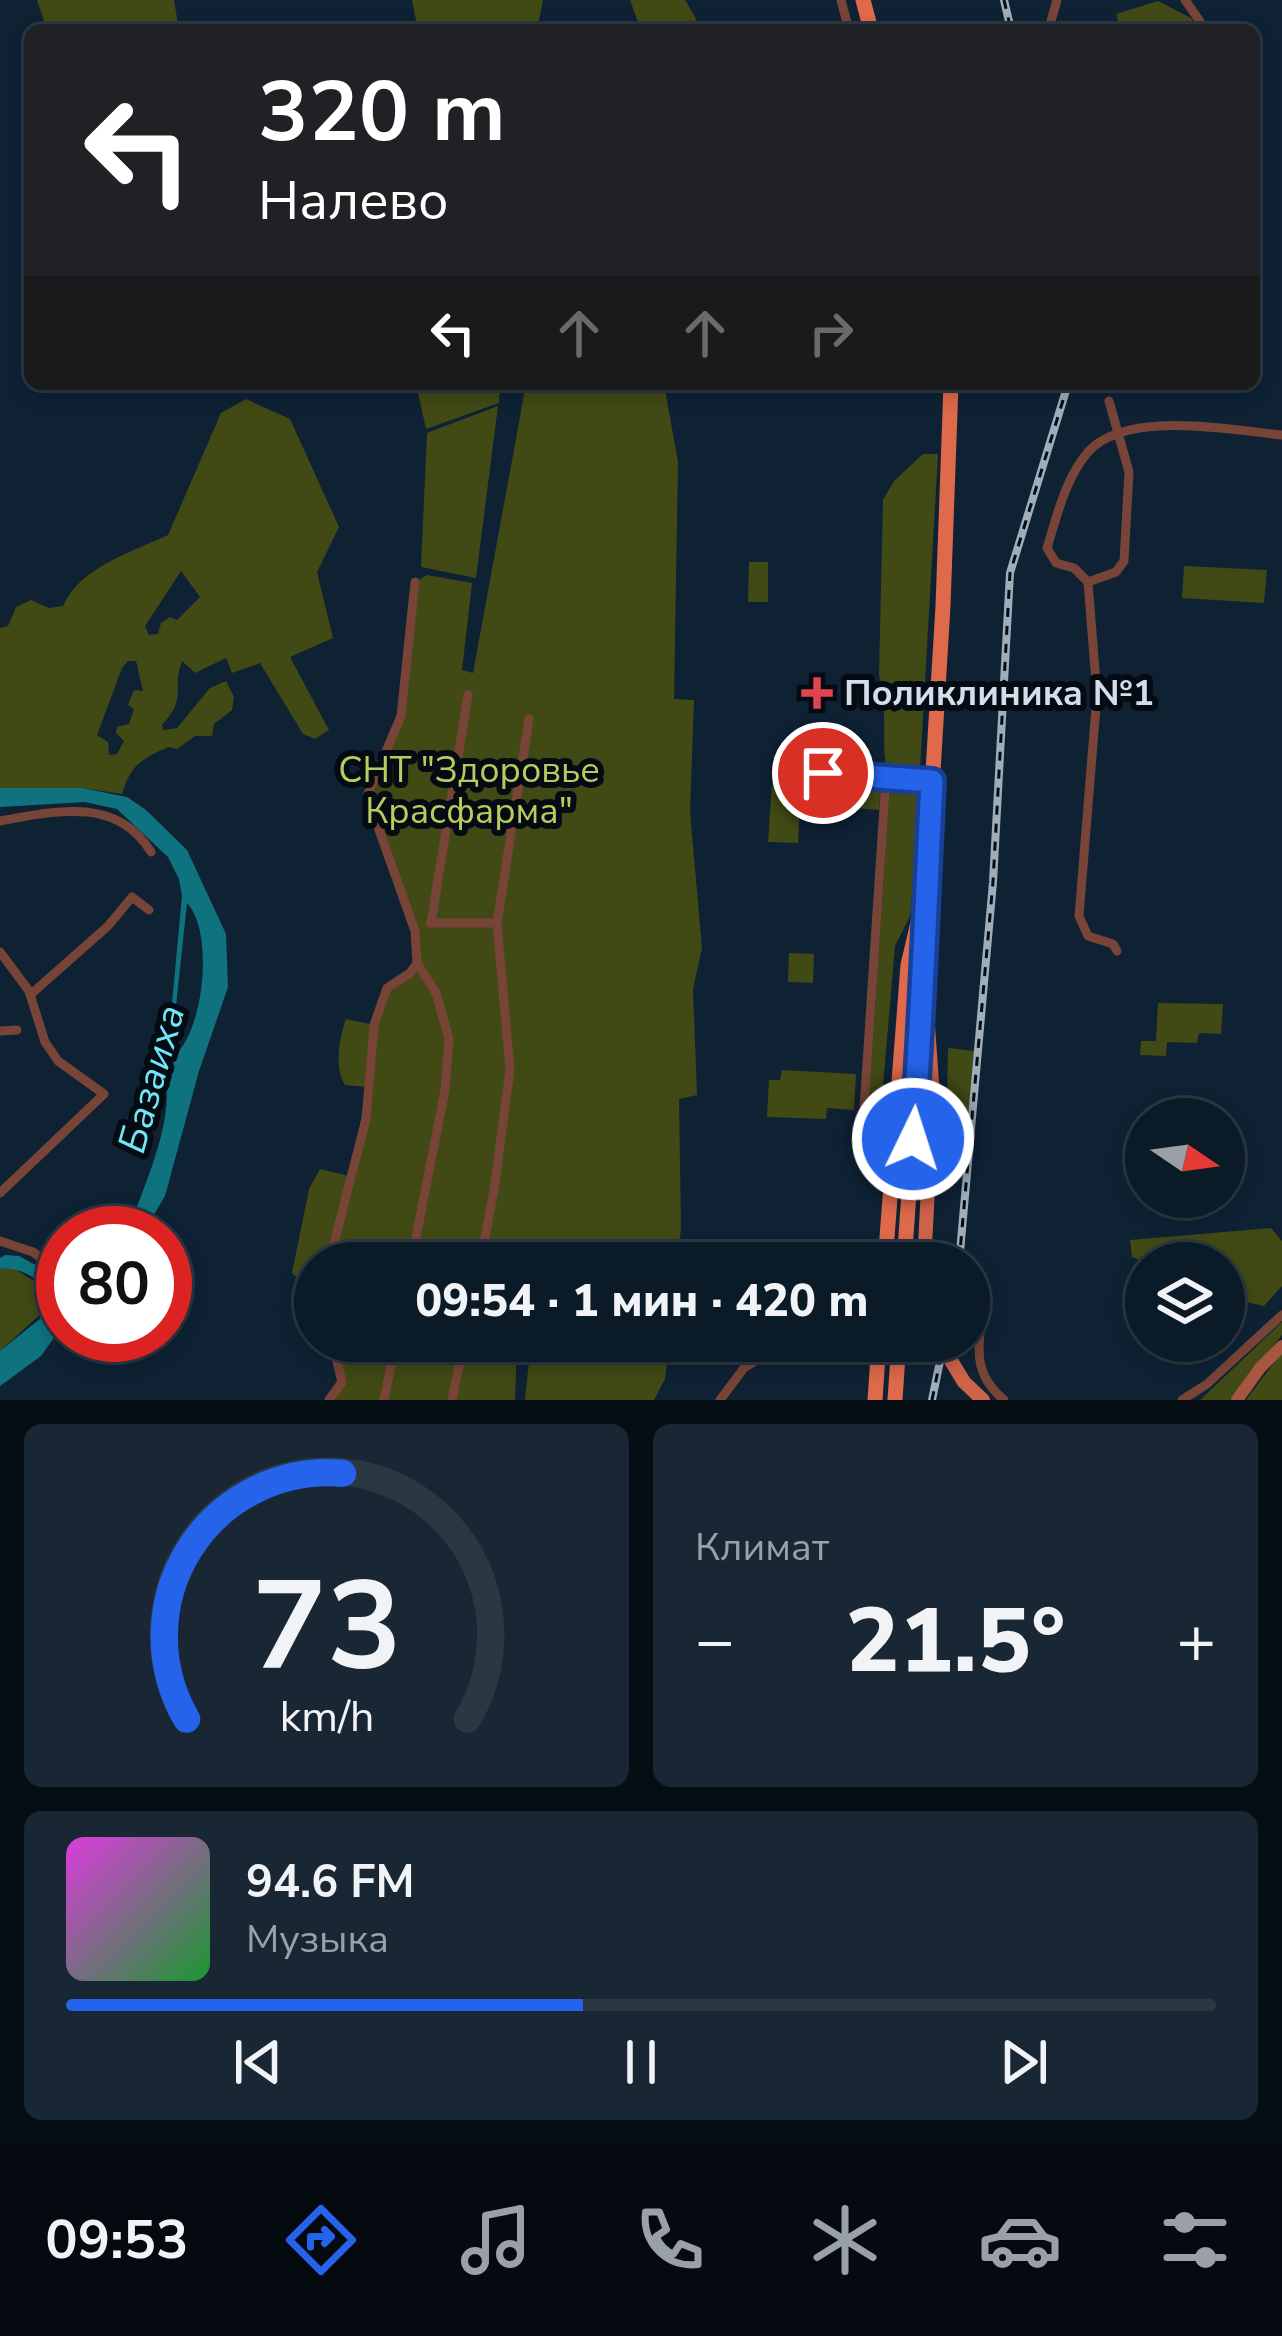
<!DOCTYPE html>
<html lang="ru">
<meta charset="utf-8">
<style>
:root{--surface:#0a1a27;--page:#182733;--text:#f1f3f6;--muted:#99a1a7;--line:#2a3844;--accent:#2563eb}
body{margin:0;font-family:"Nunito Sans",sans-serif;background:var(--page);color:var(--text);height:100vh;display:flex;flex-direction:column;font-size:45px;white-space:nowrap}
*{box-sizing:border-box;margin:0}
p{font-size:39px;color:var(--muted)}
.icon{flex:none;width:66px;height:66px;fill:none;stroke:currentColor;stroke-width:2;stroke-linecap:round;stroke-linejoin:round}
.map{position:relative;height:1400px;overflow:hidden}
.sheet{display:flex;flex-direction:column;gap:24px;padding:24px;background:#060e15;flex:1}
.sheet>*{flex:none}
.hud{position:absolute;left:24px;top:24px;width:1236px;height:366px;border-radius:18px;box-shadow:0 6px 18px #0003,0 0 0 3px var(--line);background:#202124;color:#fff;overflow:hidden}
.needle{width:78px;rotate:103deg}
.fabs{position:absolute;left:1125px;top:1098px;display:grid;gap:24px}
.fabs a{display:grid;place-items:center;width:120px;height:120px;border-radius:50%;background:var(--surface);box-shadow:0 6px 18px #0003,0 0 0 3px var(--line);font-size:60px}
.speed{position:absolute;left:36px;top:1206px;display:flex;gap:24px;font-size:60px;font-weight:700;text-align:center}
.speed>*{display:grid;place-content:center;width:156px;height:156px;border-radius:50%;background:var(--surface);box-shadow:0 6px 18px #0003,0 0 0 3px var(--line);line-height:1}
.speed .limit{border:18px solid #d22;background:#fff;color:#111}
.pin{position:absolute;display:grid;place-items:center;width:102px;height:102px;color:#fff;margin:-51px;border:6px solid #fff;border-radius:50%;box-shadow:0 3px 12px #0007}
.me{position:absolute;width:132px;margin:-66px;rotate:4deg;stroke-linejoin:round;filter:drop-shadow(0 0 9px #0008)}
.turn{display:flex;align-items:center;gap:42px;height:252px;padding:0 36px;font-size:54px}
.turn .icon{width:156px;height:156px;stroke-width:2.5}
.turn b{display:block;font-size:84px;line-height:102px}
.lanes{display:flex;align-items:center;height:114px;padding:0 36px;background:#0003;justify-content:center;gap:60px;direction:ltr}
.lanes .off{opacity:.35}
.big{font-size:90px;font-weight:800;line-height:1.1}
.sheet .card{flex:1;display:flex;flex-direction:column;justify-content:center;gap:18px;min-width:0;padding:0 42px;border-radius:18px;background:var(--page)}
.sheet .dial{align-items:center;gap:0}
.dial svg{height:312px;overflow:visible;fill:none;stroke:var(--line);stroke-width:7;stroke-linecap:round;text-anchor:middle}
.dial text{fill:var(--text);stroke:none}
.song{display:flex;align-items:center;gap:36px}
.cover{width:144px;height:144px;border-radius:18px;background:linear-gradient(135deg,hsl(300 70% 55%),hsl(130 70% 35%))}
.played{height:12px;border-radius:6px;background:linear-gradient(90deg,var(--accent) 45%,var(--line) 45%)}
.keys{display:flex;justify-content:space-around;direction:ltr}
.heat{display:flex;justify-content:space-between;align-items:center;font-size:66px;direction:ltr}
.sheet .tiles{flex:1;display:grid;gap:24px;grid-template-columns:1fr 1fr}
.card:last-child{grid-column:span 2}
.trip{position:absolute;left:294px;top:1242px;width:696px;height:120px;border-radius:60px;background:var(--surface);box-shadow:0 6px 18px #0003,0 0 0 3px var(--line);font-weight:800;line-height:120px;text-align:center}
.tabs{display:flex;height:192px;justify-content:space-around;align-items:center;background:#040a10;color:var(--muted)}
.tabs .icon{width:84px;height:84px}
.tabs .active{color:var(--accent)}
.tabs b{font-size:54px;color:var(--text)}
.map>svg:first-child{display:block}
</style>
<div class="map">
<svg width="1282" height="1400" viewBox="0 0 1282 1400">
<rect width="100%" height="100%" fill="#0e2234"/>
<g fill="#414915" fill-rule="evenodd">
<polygon points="37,0 174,0 179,30 47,30"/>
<polygon points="412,0 543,0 537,30 418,30"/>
<polygon points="630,0 685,0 696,19 694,30 641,30"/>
<polygon points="1158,1 1191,18 1200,30 1121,30 1116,14"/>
<polygon points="416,384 500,384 499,403 426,429"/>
<path d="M526,384H664L678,462L674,699L694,700L690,812L702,948L693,989L697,1095L679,1099L681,1228L677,1263H315V1288L305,1286L292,1273L309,1189L320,1169L349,1176L368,1087L345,1085C334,1068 339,1038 346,1019L374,1025L387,988L417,962L414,930L367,796L401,716L415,582L427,575L472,583L462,670L473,673Z"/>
<path d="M246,399L290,419L339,527L317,572L333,638L290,657L329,730L315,739L303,734L260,663L232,673L226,658L195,673L182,661C171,690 188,697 162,725L163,730L177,728L210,688L226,681L234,697L232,710L214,724L212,736H195L177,749L169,747C142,758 130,766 122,794L82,788H0V628L8,626L16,607L31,600L49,608L63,606C80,567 132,552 168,535L221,413ZM181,571L200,597L177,620L170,617L161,623L158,634L149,635L145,626ZM128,661H136L143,691L134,690L128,705L134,709L129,724L117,727L116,733L124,741L117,754L109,755L108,742L97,735L122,668Z"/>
<polygon points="498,406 476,578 421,567 427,433"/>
<path d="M923,454H938L914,874L910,916L895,946L878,1144H866L890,782C878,748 890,713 879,675L883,500L894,481Z"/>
<polygon points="749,562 768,562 768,602 748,602"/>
<polygon points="1184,566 1267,570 1264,603 1182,598"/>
<polygon points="856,781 881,782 879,810 855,808"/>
<polygon points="772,782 801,784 798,843 768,842"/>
<polygon points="789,953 814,954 813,983 788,982"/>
<polygon points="1158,1003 1223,1004 1221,1034 1199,1033 1197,1043 1167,1042 1166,1056 1140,1055 1141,1041 1156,1041"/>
<polygon points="948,1048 974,1051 965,1152 946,1148"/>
<polygon points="782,1070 856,1074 854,1110 827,1108 826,1119 767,1117 769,1080 780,1080"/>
<polygon points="1271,1228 1282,1241 1282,1286 1264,1306 1224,1297 1224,1263 1149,1263 1132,1257 1130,1240"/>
<polygon points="13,1268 53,1293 55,1301 0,1351 0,1269"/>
<polygon points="1282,1322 1282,1335 1230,1400 1200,1400"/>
<polygon points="332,1341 517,1341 515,1400 329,1400 342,1382"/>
<polygon points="531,1341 669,1341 665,1379 654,1400 525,1400"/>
<polygon points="1282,1352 1282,1400 1246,1400"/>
</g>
<g fill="#0f737f" fill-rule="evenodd">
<path d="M0,788H82L127,797L146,810L187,850L226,934L228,987L199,1071L165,1196L143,1233H127C142,1191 175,1121 165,1078L182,896L179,879L168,857L117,809L85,802L0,807ZM187,903C214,932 204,1026 177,1053L176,1006Z"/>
<path d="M5,1255L19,1256L63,1280V1325L41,1356L0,1386V1351L41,1318L55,1298C43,1281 21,1266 0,1269V1258Z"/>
</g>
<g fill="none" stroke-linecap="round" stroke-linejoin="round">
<g stroke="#774437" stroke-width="9">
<polyline points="841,0 849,30"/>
<polyline points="1185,0 1206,30"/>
<polyline points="1051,21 1057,0"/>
<polyline points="1109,401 1129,472 1124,561 1116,572 1088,582 1097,695 1079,916 1088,936 1113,944 1117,951"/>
<path d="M1088,582L1074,568L1056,563L1047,548C1057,516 1065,479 1088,452C1126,409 1231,430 1282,435"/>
<polyline points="823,773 886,777 864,1108 856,1139"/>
<polyline points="886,777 932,781"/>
<path d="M0,821C55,811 117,796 151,852"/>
<polyline points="430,923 497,923"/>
<polyline points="431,923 468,695"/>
<polyline points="0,952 29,991 45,1042 58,1061 104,1094 0,1193"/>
<polyline points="30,995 108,926 132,897 149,910"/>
<polyline points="0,1031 17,1030"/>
<polyline points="0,1241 33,1252 63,1274"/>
<polyline points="329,1263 366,1119 374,1025 387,988 410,973 417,963"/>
<polyline points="411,1263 445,1090 449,1039 436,993 417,963 415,931 367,796 401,716 415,582"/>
<polyline points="480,1263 494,1190 510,1070 497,923 529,719"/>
<path d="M969,1298L982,1306C980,1347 970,1371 1004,1400"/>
<polyline points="329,1400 342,1382 332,1341"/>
<polyline points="384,1400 396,1341"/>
<polyline points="452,1400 464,1341"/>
<polyline points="720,1400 744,1368 787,1341"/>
<polyline points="1182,1400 1207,1384 1282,1315"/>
</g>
<polyline stroke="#a85641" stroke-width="12" points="1237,1400 1260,1368 1282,1346"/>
<polyline stroke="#cd6348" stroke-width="14" points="924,1263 933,1097 927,1011"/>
<g stroke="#de694b" stroke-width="15">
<polyline points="863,0 871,30"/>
<polyline points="885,1263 908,965 920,914"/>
<polyline points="904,1263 927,940 926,887 943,606 951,384"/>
<polyline points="875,1400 879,1341"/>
<polyline points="895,1400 899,1341"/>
</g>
<g stroke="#9eadbb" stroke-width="8">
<g id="rail">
<polyline points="1004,0 1011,30"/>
<polyline points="959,1263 993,882 1010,573 1068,384"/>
<polyline points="932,1400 940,1361"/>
</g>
</g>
<use href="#rail" stroke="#040b13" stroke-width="3" stroke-dasharray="9" stroke-linecap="butt"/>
<polyline stroke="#cd6348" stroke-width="14" points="939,1341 964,1382 983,1400"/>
</g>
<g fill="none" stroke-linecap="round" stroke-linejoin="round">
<g stroke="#184099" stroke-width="30">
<path id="route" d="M823,773L932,781C926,901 922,1020 913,1139"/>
</g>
<use href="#route" stroke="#2563eb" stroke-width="21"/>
</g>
<path fill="#e0444e" stroke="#040b13" stroke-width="4.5" d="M811 675h12v12h12v12h-12v12h-12v-12h-12v-12h12z"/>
<g text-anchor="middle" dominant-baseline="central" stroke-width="12" stroke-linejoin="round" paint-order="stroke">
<g font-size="36" font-weight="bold" fill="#d2dfeb" stroke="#040b13" text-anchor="start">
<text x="844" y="693">Поликлиника №1</text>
</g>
<g font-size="36" fill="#bacb5e" stroke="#040b13">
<text x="469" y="770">СНТ "Здоровье<tspan x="469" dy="41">Красфарма"</tspan></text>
</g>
<g font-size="39" font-style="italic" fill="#71e6f8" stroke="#040b13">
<text transform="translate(152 1079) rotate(-74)">Базаиха</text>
</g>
</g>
</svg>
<div class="fabs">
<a><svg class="needle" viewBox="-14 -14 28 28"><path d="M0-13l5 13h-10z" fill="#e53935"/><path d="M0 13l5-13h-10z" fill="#99a1a7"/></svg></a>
<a><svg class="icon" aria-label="layers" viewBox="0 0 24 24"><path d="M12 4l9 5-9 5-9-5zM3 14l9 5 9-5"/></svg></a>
</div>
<div class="speed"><div class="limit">80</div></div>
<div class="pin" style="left:823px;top:773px;background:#d93025"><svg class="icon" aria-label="arrive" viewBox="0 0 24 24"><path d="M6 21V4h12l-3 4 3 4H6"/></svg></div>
<svg class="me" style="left:913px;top:1139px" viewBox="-20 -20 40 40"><circle r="17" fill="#2563eb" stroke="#fff" stroke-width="3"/><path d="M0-11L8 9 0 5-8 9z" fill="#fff"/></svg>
<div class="trip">09:54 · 1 мин · 420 m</div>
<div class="hud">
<div class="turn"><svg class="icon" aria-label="left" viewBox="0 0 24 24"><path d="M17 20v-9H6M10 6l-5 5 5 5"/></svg><div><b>320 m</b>Налево</div></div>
<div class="lanes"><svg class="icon" aria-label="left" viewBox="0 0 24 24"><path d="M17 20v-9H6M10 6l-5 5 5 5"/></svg><svg class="icon off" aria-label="ahead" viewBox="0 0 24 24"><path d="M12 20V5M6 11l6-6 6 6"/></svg><svg class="icon off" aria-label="ahead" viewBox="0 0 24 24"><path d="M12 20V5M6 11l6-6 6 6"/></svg><svg class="icon off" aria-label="right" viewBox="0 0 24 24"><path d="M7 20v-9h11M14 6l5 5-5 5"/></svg></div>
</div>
</div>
<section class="sheet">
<div class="tiles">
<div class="card dial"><svg viewBox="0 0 100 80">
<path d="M14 69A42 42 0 1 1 86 69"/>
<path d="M14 69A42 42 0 0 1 54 6" stroke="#2563eb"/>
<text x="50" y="56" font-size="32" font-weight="700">73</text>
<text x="50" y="72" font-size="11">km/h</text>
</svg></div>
<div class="card"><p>Климат</p>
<div class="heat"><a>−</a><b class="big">21.5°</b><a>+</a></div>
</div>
<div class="card">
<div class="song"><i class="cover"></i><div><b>94.6 FM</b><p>Музыка</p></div></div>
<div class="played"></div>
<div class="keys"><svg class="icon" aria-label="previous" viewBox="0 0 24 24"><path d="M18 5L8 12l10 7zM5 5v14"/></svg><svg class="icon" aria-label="pause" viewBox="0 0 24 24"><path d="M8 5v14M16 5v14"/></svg><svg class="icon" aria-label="next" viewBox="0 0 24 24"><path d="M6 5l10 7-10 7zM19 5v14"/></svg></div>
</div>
</div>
</section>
<nav class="tabs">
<b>09:53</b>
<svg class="icon active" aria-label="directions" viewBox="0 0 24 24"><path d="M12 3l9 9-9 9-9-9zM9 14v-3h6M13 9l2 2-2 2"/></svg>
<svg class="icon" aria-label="music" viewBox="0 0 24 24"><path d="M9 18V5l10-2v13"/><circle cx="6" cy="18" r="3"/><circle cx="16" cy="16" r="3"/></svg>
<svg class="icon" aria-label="phone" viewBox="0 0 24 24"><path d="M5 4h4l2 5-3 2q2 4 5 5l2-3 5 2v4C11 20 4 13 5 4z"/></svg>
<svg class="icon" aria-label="climate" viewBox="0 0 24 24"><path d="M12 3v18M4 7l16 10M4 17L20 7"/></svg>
<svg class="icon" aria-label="car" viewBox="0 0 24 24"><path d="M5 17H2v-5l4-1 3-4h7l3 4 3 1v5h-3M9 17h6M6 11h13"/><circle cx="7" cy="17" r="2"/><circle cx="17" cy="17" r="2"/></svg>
<svg class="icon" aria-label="filters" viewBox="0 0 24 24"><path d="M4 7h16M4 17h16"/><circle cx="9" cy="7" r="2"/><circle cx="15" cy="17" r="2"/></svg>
</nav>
